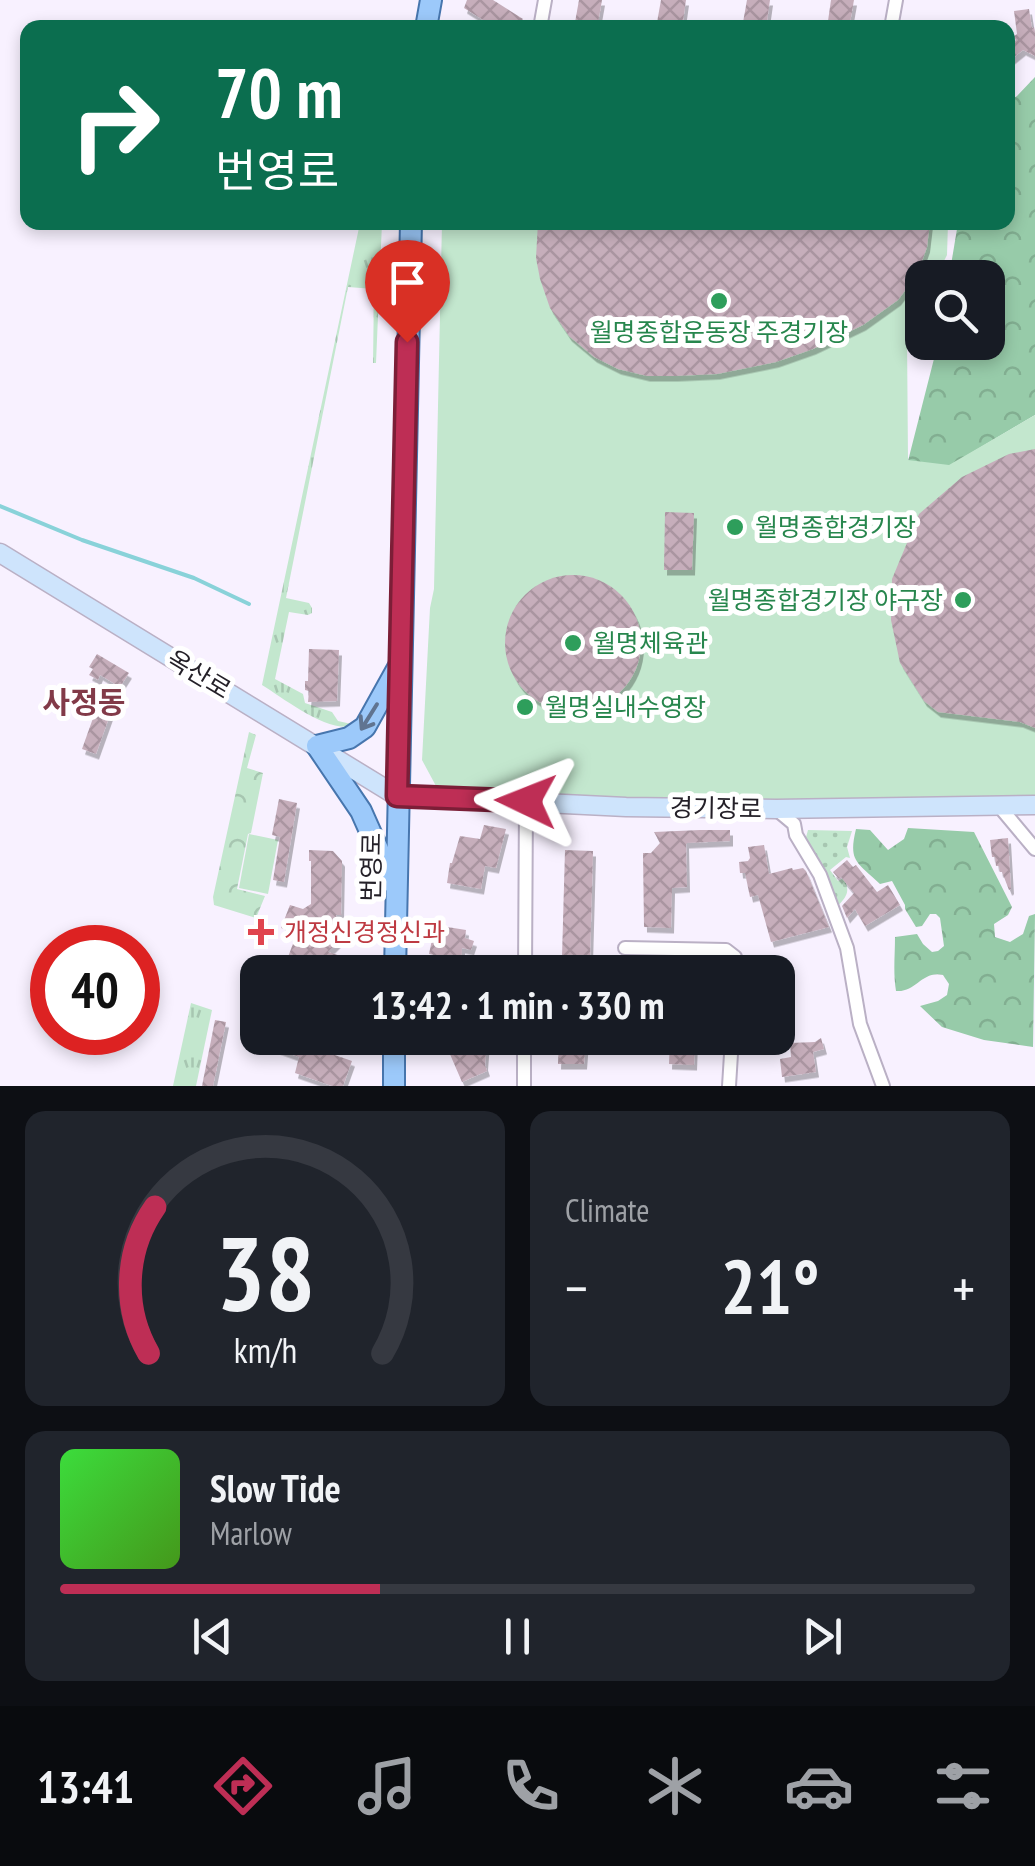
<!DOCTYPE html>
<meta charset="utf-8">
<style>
:root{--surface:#171b24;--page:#20242c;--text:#f1f3f6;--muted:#9ea1a6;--line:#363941;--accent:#be2e55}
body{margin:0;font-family:"PT Sans Narrow","Noto Sans KR",sans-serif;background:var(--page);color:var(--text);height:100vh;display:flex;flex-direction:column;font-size:38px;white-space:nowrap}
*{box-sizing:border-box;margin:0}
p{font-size:32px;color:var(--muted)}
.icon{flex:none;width:55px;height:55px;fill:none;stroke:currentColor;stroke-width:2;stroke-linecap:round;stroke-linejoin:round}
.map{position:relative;height:1086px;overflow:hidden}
.drawer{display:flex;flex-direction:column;gap:25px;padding:25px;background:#0d0f14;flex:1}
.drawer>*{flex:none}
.guide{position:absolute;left:20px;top:20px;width:995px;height:210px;border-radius:20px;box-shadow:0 5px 15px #0003;background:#0b6e4f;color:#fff;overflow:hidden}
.buttons{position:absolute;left:905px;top:260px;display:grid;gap:20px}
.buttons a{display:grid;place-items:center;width:100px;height:100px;border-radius:20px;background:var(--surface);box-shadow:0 5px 15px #0003;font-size:50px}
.speed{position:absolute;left:30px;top:925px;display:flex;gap:20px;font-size:50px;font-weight:700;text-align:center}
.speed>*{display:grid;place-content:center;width:130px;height:130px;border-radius:50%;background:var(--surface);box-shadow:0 5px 15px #0003;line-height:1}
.speed .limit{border:15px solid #d22;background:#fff;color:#111}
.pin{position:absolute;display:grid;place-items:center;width:85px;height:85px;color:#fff;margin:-102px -42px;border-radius:50% 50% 50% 0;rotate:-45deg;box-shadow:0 0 10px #0007}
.pin .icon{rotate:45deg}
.me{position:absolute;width:110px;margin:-55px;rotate:272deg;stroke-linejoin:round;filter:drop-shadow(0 0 8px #0008)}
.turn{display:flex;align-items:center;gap:35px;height:210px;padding:0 30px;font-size:45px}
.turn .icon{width:130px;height:130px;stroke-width:2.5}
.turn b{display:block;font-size:70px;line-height:85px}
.big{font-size:75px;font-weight:700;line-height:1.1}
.drawer .card{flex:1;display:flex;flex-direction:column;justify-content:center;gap:15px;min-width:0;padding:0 35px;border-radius:20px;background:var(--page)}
.drawer .dial{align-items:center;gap:0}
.dial svg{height:260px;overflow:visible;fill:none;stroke:var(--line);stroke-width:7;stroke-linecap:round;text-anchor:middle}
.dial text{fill:var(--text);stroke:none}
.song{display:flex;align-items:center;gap:30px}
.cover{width:120px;height:120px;border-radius:15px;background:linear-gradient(135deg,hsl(120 70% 55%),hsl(100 70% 35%))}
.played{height:10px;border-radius:5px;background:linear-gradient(90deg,var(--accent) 35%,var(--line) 35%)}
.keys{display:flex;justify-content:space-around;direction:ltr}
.heat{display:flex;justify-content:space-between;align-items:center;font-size:55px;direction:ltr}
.drawer .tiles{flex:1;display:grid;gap:25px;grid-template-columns:1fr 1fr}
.card:last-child{grid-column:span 2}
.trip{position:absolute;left:240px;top:955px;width:555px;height:100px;border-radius:20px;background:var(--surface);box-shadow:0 5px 15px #0003;font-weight:700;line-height:100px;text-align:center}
.dock{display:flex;height:160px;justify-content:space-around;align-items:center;background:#090b0e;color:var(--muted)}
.dock .icon{width:70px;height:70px}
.dock .active{color:var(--accent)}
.dock b{font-size:45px;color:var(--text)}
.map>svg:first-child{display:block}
</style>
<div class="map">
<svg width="1035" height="1086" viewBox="0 0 1035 1086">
<defs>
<pattern id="grass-tufts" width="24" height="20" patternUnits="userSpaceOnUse" patternTransform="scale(2.5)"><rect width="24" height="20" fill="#c3e7ce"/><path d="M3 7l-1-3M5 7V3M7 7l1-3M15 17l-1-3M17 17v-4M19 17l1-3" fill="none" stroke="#a7c6b1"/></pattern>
<pattern id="forest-crowns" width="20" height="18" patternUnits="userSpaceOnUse" patternTransform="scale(2.5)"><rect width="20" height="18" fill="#97cba9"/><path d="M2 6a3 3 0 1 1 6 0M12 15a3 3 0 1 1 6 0" fill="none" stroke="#82ae91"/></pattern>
<pattern id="park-crowns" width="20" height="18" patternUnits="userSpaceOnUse" patternTransform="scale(2.5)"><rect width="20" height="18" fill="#c3e7ce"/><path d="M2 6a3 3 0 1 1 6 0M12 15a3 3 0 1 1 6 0" fill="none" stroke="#a7c6b1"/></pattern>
<pattern id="garden-dots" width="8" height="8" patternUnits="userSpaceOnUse" patternTransform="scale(2.5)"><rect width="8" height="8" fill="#c3e7ce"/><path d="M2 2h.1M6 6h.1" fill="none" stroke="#a7c6b1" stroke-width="1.8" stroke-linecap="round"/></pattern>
<pattern id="building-cross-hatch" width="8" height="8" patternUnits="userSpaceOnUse" patternTransform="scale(2.5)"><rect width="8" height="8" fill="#c6aebb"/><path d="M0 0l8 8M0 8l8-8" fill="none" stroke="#aa95a1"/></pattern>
<filter id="shadow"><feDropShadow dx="3" dy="5.5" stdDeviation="0" flood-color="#0004"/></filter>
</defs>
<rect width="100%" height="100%" fill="#f8f1ff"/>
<g fill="url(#grass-tufts)">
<path d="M360,223H382L376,363H373L374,289L348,287L286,598L309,603L312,608V613L308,615L289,612L275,679L303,694L305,703L332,712L338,721L356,725C329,735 285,699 262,685Z"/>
<polygon points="191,1003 212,1010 196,1086 173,1086"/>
</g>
<g fill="url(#forest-crowns)">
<polygon points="1035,77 1035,415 949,466 908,461 938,343 988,342 988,278 949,277 958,223 1008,222 1008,102 1017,96"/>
<path d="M908,828L974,832L1012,907L1008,915L994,924L995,937L1010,942L1023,934L1029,916L1035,914L1033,1047L984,1040L942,1027L920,1006L938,1001L947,995L949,984L943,975C922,970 916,993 896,991C893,972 895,956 895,937L917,934L923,944L932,952L938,951L944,946L940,918L936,914H930L922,926L916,927L905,909V905L892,881L880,884C857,862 848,862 856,829L870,830L888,850L904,839Z"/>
</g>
<polygon fill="url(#park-crowns)" points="249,732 256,735 247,768 263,773 251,833 248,834 237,889 265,896 256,918 214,905 213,897"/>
<path fill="url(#garden-dots)" d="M808,830L852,831L847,847L850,858L846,857L830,870L838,881L844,878C851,893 846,897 836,908L805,841Z"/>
<g fill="#c3e7ce">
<polygon points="442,223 948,223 947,255 936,277 922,278 922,305 907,337 908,460 949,465 1035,415 1035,805 443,799 422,760 430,608 434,589"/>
<polygon points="249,834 278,840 268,894 239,888"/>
</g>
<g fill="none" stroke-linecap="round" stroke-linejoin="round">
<polyline stroke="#89d2d9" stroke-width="4" points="0,506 82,540 194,578 249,604"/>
</g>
<g fill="url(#building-cross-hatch)" filter="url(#shadow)">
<polygon points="467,0 493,0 523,19 517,28 496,28 464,8"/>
<polygon points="579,0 602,0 597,28 574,28"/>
<polygon points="661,0 686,0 682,28 656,28"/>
<polygon points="747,0 770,0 766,28 742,28"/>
<polygon points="831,0 854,0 849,28 827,28"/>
<polygon points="1029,9 1032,28 1034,27 1035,32 1035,56 1023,50 1008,62 1008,46 1016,40 1013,37 1017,34 1014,11"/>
<polygon points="538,222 930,222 927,247 921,264 907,288 898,300 863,325 813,349 776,362 717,374 675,376 647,376 618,369 594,357 569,336 550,308 540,279 536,258"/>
<polygon points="1035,449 1035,728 1020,722 938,712 924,701 900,663 891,620 892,579 919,514 962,477 1009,454"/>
<polygon points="665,512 694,513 692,570 664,570"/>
<circle cx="573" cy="643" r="68"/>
<polygon points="309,649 339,650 337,701 308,702 309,691 305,690 305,681 308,681"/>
<polygon points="97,654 129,673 120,687 100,675 98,680 89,675 93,669 89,667"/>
<polygon points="97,707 111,712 96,754 82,749"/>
<polygon points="279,799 297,803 284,882 273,880 280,837 272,835"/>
<polygon points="484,825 506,829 496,868 485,866 481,889 447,883 450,863 452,863 460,836 480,839"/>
<polygon points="700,830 730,830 730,841 686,843 687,887 672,888 671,928 644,927 643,853 651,853 660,843 654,832"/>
<polygon points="1008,838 1011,889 1009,890 1002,872 1000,872 999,866 996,866 995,857 992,857 990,840"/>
<polygon points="764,845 769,874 792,868 793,870 803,868 806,871 829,927 771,942 758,895 750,897 745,873 740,873 739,862 748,861 750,858 748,847"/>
<polygon points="309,850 333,851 342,861 341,915 336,915 341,934 340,940 328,952 341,956 336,967 332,966 330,972 304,972 307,964 288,957 297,933 281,928 290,905 303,909 311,904 311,861 309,861"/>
<polygon points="565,850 593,851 590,958 562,957"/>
<polygon points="847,860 853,867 856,865 877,892 888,885 900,905 865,926 855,909 847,918 842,906 854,893 841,877 839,879 833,872"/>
<polygon points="435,925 466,930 465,938 474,941 471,950 462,948 461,972 439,972 439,956 429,954"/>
<polygon points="215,1020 226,1022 213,1086 202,1086"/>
<polygon points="443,1038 487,1038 485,1065 487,1071 462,1082"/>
<polygon points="559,1038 586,1038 584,1064 558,1064"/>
<polygon points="670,1038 695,1038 694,1065 669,1064"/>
<polygon points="821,1038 824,1049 813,1052 816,1072 782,1077 780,1059 791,1057 790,1043 815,1042"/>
<polygon points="280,1040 310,1052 312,1047 352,1061 343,1086 332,1086 295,1073 299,1057 277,1049"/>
</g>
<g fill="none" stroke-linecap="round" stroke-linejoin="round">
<g stroke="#bab0c5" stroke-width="16">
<g id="street">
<polyline points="540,28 545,0"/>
<polyline points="891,28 896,0"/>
<polyline points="999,806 1035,849"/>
<polyline points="776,809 794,824 796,835 820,875 847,948 860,1024 883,1086"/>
<polyline points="625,948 726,950 735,957 735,972"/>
<polyline points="525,972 526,801"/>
<polyline points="524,1086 524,1038"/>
<polyline points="729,1086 732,1038"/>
</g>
</g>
<g stroke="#bab0c5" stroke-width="21">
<polyline id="secondary" points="0,553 397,796 626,807 776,809 1035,805"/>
</g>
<g stroke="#4776ae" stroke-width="24">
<g id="primary">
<polyline points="426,28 431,0"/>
<polyline points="393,883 361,811 317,746 349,738 365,727 400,664"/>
<polyline points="395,972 411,222"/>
<polyline points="394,1086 394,1038"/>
</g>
</g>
<use href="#street" stroke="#fff" stroke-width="12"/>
<use href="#secondary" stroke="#cee4fc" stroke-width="18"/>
<use href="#primary" stroke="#9cc9fa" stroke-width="20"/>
</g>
<defs><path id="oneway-shaft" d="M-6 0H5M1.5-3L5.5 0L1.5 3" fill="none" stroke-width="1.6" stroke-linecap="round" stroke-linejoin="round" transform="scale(2.5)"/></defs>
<use stroke="#607491" href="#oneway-shaft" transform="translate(369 717) rotate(122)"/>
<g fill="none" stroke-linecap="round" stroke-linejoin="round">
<g stroke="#7c1e37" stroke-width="25">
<polyline id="route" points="407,342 397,796 526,801"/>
</g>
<use href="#route" stroke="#be2e55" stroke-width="18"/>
</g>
<g fill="#2e9e5b" stroke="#fff" stroke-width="4">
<circle cx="719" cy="301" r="10"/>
<circle cx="735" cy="527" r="10"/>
<circle cx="963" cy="600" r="10"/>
<circle cx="573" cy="643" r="10"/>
<circle cx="525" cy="707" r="10"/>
</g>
<path fill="#e0444e" stroke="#fff" stroke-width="4" d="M256 917h10v10h10v10h-10v10h-10v-10h-10v-10h10z"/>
<g text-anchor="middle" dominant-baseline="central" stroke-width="10" stroke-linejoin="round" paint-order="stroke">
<g font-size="25" fill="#27864d" stroke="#fff" text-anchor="start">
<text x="719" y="332" text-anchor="middle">월명종합운동장 주경기장</text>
<text x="755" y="527">월명종합경기장</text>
<text x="943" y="600" text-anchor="end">월명종합경기장 야구장</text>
<text x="593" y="643">월명체육관</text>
<text x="545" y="707">월명실내수영장</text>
</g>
<g font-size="25" fill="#242028" stroke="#fff">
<text transform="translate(199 674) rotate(31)">옥산로</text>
<text transform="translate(716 808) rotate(1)">경기장로</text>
<text transform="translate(371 867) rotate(-89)">번영로</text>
</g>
<g font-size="25" fill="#be3a42" stroke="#fff" text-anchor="start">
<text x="284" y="932">개정신경정신과</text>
</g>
<g font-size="30" font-weight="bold" fill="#823a48" stroke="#fff">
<text x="84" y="701">사정동</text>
</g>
</g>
</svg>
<div class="buttons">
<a><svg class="icon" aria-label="search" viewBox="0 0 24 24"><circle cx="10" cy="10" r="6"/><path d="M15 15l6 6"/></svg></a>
</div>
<div class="speed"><div class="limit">40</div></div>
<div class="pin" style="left:407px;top:342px;background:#d93025"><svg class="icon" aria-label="arrive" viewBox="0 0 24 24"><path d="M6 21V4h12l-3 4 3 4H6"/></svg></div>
<svg class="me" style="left:526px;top:801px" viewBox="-20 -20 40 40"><path d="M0-17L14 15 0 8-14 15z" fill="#be2e55" stroke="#fff" stroke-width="4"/></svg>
<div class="trip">13:42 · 1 min · 330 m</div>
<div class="guide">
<div class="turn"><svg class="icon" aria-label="right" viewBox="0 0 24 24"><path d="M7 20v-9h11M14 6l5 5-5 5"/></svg><div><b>70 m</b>번영로</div></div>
</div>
</div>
<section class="drawer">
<div class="tiles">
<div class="card dial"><svg viewBox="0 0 100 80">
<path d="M14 69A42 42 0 1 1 86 69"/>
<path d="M14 69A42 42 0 0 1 16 24" stroke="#be2e55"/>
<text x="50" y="56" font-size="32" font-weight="700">38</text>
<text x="50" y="72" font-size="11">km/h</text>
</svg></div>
<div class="card"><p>Climate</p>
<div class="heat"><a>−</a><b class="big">21°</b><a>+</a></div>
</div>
<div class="card">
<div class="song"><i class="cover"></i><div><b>Slow Tide</b><p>Marlow</p></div></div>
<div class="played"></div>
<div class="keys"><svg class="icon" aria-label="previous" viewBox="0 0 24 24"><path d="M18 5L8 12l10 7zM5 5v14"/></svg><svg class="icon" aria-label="pause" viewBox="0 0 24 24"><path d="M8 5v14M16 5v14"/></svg><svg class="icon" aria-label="next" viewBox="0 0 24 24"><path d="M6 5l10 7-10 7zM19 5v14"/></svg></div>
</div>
</div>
</section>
<nav class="dock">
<b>13:41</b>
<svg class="icon active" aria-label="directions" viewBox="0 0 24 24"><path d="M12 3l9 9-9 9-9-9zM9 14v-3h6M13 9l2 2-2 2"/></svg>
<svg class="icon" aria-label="music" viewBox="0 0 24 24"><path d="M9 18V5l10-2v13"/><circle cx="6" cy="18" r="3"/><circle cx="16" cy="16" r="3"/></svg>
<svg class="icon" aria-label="phone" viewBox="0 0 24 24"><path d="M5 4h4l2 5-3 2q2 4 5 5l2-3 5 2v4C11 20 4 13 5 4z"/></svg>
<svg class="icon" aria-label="climate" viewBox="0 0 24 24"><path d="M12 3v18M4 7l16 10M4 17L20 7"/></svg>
<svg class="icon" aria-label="car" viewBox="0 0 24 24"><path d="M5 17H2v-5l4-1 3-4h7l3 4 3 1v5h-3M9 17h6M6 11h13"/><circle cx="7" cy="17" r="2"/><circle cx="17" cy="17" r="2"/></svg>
<svg class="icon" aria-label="filters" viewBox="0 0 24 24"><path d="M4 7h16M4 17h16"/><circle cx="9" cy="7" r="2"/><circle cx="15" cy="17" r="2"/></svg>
</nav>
